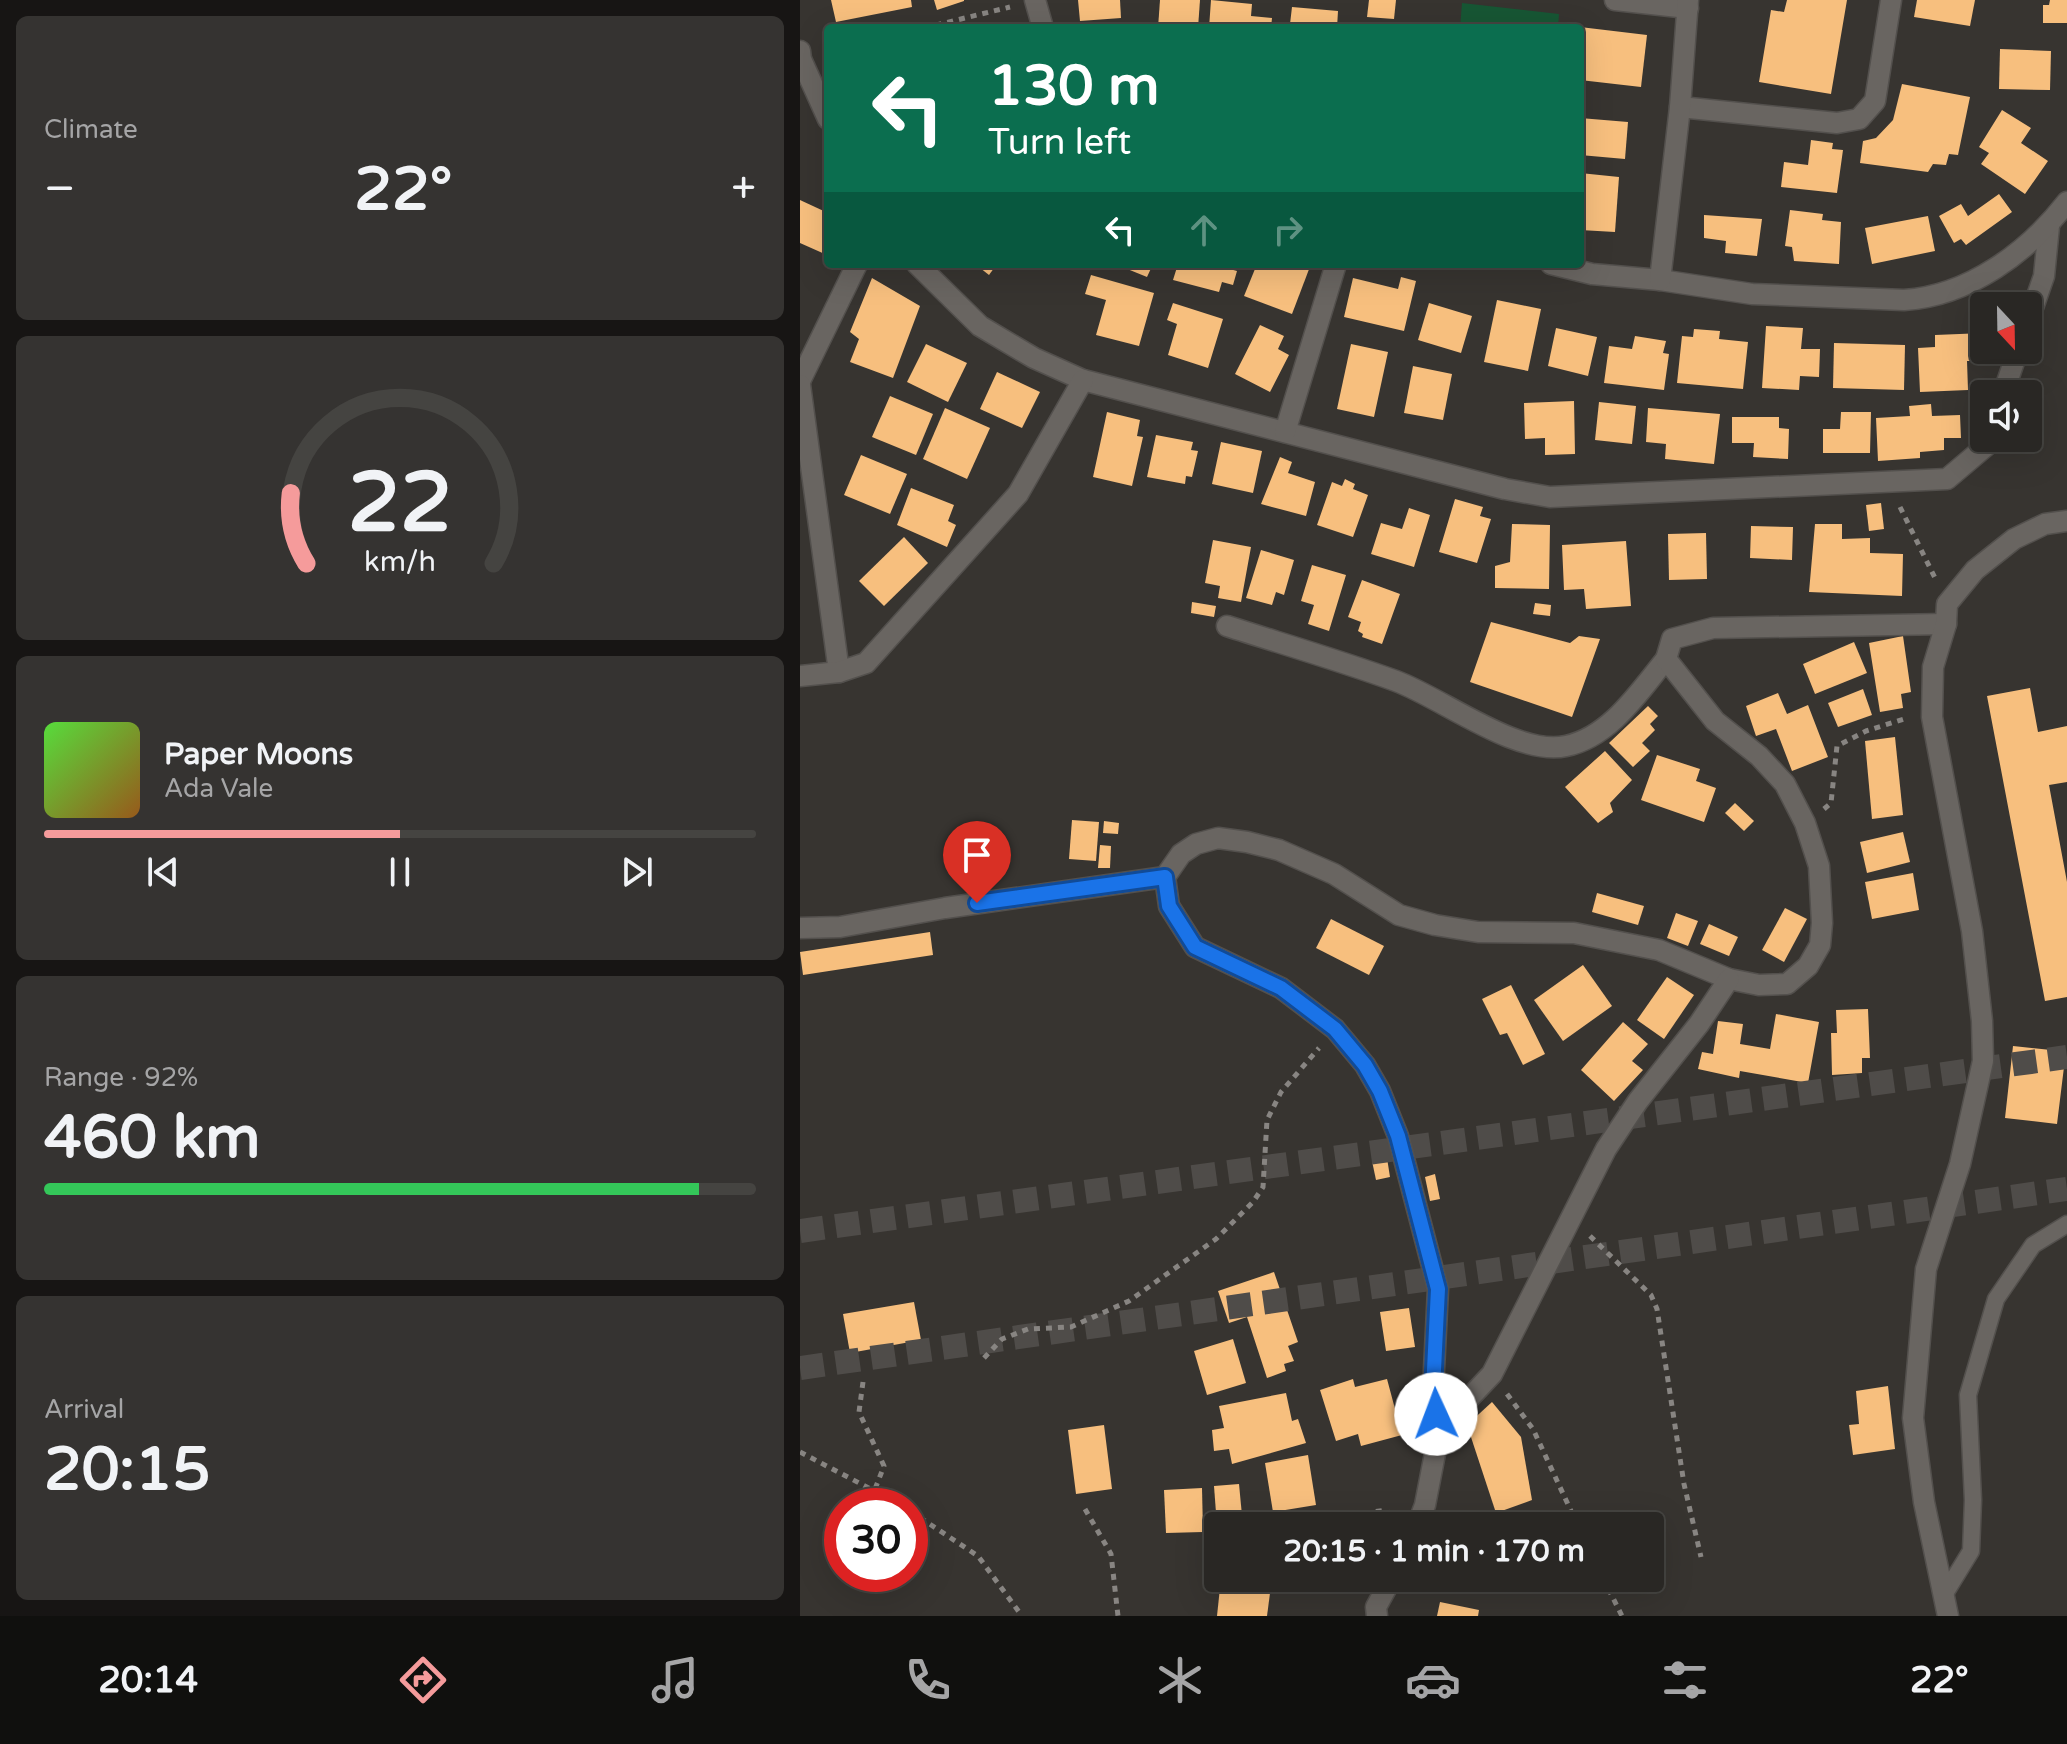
<!DOCTYPE html>
<meta charset="utf-8">
<style>
:root{--surface:#292724;--page:#353331;--text:#f1f3f6;--muted:#a5a5a6;--line:#454441;--accent:#f59b9b}
body{margin:0;font-family:"Varela Round",sans-serif;background:var(--page);color:var(--text);height:100vh;display:flex;flex-direction:column;font-size:30px;white-space:nowrap}
*{box-sizing:border-box;margin:0}
p{font-size:26px;color:var(--muted)}
.icon{flex:none;width:44px;height:44px;fill:none;stroke:currentColor;stroke-width:2;stroke-linecap:round;stroke-linejoin:round}
.map{position:relative;flex:1;overflow:hidden}
.details{display:flex;flex-direction:column;gap:16px;padding:16px;background:#171514;width:800px}
.details>*{flex:none}
.guide{position:absolute;left:24px;top:24px;width:760px;height:244px;border-radius:8px;box-shadow:0 8px 32px #0002,0 0 0 2px var(--line);background:#0b6e4f;color:#fff;overflow:hidden}
.needle{width:52px;rotate:158deg}
.fabs{position:absolute;left:1170px;top:292px;display:grid;gap:16px}
.fabs a{display:grid;place-items:center;width:72px;height:72px;border-radius:8px;background:var(--surface);box-shadow:0 8px 32px #0002,0 0 0 2px var(--line);font-size:40px}
.speed{position:absolute;left:24px;top:1488px;display:flex;gap:16px;font-size:40px;font-weight:700;text-align:center}
.speed>*{display:grid;place-content:center;width:104px;height:104px;border-radius:50%;background:var(--surface);box-shadow:0 8px 32px #0002,0 0 0 2px var(--line);line-height:1}
.speed .limit{border:12px solid #d22;background:#fff;color:#111}
.pin{position:absolute;display:grid;place-items:center;width:68px;height:68px;color:#fff;margin:-82px -34px;border-radius:50% 50% 50% 0;rotate:-45deg;box-shadow:0 0 8px #0007}
.pin .icon{rotate:45deg}
.me{position:absolute;width:88px;margin:-44px;rotate:358deg;stroke-linejoin:round;filter:drop-shadow(0 0 6px #0008)}
.turn{display:flex;align-items:center;gap:28px;height:168px;padding:0 32px;font-size:36px}
.turn .icon{width:104px;height:104px;stroke-width:2.5}
.turn b{display:block;font-size:56px;line-height:68px}
.lanes{display:flex;align-items:center;height:76px;padding:0 32px;background:#0003;justify-content:center;gap:40px;direction:ltr}
.lanes .off{opacity:.35}
.big{font-size:60px;font-weight:700;line-height:1.1}
.details .tile{flex:1;display:flex;flex-direction:column;justify-content:center;gap:12px;min-width:0;padding:0 28px;border-radius:12px;background:var(--page)}
.details .dial{align-items:center;gap:0}
.dial svg{height:208px;overflow:visible;fill:none;stroke:var(--line);stroke-width:7;stroke-linecap:round;text-anchor:middle}
.dial text{fill:var(--text);stroke:none}
.song{display:flex;align-items:center;gap:24px}
.cover{width:96px;height:96px;border-radius:12px;background:linear-gradient(135deg,hsl(110 70% 55%),hsl(30 70% 35%))}
.played{height:8px;border-radius:4px;background:linear-gradient(90deg,var(--accent) 50%,var(--line) 50%)}
.keys{display:flex;justify-content:space-around;direction:ltr}
.heat{display:flex;justify-content:space-between;align-items:center;font-size:44px;direction:ltr}
.charge{height:12px;border-radius:6px;background:linear-gradient(90deg,#34c759 92%,var(--line) 0)}
.trip{position:absolute;left:404px;top:1512px;width:460px;height:80px;border-radius:8px;background:var(--surface);box-shadow:0 8px 32px #0002,0 0 0 2px var(--line);font-weight:700;line-height:80px;text-align:center}
.tabs{display:flex;height:128px;justify-content:space-around;align-items:center;background:#10100e;color:var(--muted)}
.tabs .icon{width:56px;height:56px}
.tabs .active{color:var(--accent)}
.tabs b{font-size:36px;color:var(--text)}
main{display:flex;flex:1;min-height:0}
.map>svg:first-child{display:block}
</style>
<main>
<section class="details">
<div class="tile"><p>Climate</p>
<div class="heat"><a>−</a><b class="big">22°</b><a>+</a></div>
</div>
<div class="tile dial"><svg viewBox="0 0 100 80">
<path d="M14 69A42 42 0 1 1 86 69"/>
<path d="M14 69A42 42 0 0 1 8 42" stroke="#f59b9b"/>
<text x="50" y="56" font-size="32" font-weight="700">22</text>
<text x="50" y="72" font-size="11">km/h</text>
</svg></div>
<div class="tile">
<div class="song"><i class="cover"></i><div><b>Paper Moons</b><p>Ada Vale</p></div></div>
<div class="played"></div>
<div class="keys"><svg class="icon" aria-label="previous" viewBox="0 0 24 24"><path d="M18 5L8 12l10 7zM5 5v14"/></svg><svg class="icon" aria-label="pause" viewBox="0 0 24 24"><path d="M8 5v14M16 5v14"/></svg><svg class="icon" aria-label="next" viewBox="0 0 24 24"><path d="M6 5l10 7-10 7zM19 5v14"/></svg></div>
</div>
<div class="tile"><p>Range · 92%</p><b class="big">460 km</b><div class="charge"></div></div>
<div class="tile"><p>Arrival</p><b class="big">20:15</b></div>
</section>
<div class="map">
<svg width="1267" height="1616" viewBox="0 0 1267 1616">
<rect width="100%" height="100%" fill="#373430"/>
<polygon fill="#175634" points="662,3 759,14 758,28 660,28"/>
<g fill="#f7bf7e">
<polygon points="31,0 111,0 112,7 36,22"/>
<polygon points="134,0 164,0 164,1 137,10"/>
<polygon points="278,0 320,0 321,18 280,21"/>
<polygon points="360,0 400,0 398,28 358,28"/>
<polygon points="411,0 452,4 451,16 472,18 471,28 409,28"/>
<polygon points="569,0 596,0 594,19 567,17"/>
<polygon points="987,0 1047,0 1031,94 959,82 971,10 984,12"/>
<polygon points="1117,0 1175,0 1170,26 1114,17"/>
<polygon points="1250,0 1267,0 1267,23 1243,23 1243,5 1249,5"/>
<polygon points="492,7 538,11 537,28 479,28 479,23 490,24"/>
<polygon points="780,27 847,35 841,87 780,80"/>
<polygon points="1200,49 1251,51 1250,90 1199,89"/>
<polygon points="1102,84 1170,97 1158,155 1149,154 1146,165 1133,164 1128,172 1060,163 1063,141 1076,138 1093,120"/>
<polygon points="1202,110 1231,128 1221,143 1248,161 1225,194 1181,164 1189,153 1179,147"/>
<polygon points="780,118 828,122 825,159 780,155"/>
<polygon points="1011,140 1033,143 1032,149 1043,150 1037,193 981,187 984,162 1008,165"/>
<polygon points="780,173 819,177 815,232 780,230"/>
<polygon points="1199,194 1212,212 1166,245 1161,239 1154,243 1139,216 1161,204 1168,216"/>
<polygon points="0,200 28,213 27,255 0,243"/>
<polygon points="990,210 1023,214 1022,220 1041,222 1039,264 994,261 992,247 985,246"/>
<polygon points="904,215 962,219 957,256 925,253 926,241 904,238"/>
<polygon points="1128,216 1135,251 1072,264 1065,228"/>
<polygon points="175,264 197,264 189,275"/>
<polygon points="315,264 353,264 347,277"/>
<polygon points="378,264 427,264 426,268 437,271 433,285 422,282 419,292 373,280"/>
<polygon points="457,264 511,264 492,314 444,296"/>
<polygon points="291,275 354,293 339,346 296,335 306,300 285,294"/>
<polygon points="601,277 616,281 604,331 544,317 553,278 598,289"/>
<polygon points="72,278 120,306 93,378 50,362 59,339 50,332"/>
<polygon points="697,300 741,309 728,371 684,362"/>
<polygon points="373,303 423,319 408,368 368,355 377,324 367,320"/>
<polygon points="629,303 672,316 661,353 618,340"/>
<polygon points="460,325 484,336 478,349 489,355 470,392 435,374"/>
<polygon points="966,326 1003,328 1001,349 1020,349 1019,377 1000,376 999,390 962,388"/>
<polygon points="756,328 797,337 788,376 748,366"/>
<polygon points="894,329 920,331 919,339 948,342 943,389 877,383 882,336 893,337"/>
<polygon points="1184,333 1185,361 1167,361 1168,390 1120,392 1118,348 1135,347 1135,335"/>
<polygon points="835,336 866,341 863,353 869,354 864,390 804,383 809,346 832,349"/>
<polygon points="1034,343 1105,345 1104,390 1033,388"/>
<polygon points="126,344 167,363 148,402 107,382"/>
<polygon points="551,344 588,352 574,417 537,409"/>
<polygon points="613,366 652,374 643,420 604,413"/>
<polygon points="197,372 240,392 222,428 180,409"/>
<polygon points="90,396 133,414 116,455 72,437"/>
<polygon points="774,401 775,454 745,455 745,438 725,439 724,403"/>
<polygon points="799,402 836,406 832,444 795,440"/>
<polygon points="1131,404 1132,416 1160,415 1161,438 1144,438 1144,450 1120,452 1120,458 1078,461 1076,418 1110,416 1109,406"/>
<polygon points="145,408 190,428 167,479 123,459"/>
<polygon points="848,408 920,414 914,464 865,459 866,444 846,442"/>
<polygon points="307,412 340,420 337,436 343,437 332,486 293,477"/>
<polygon points="1041,412 1071,412 1070,453 1023,453 1023,429 1040,429"/>
<polygon points="932,417 979,417 979,428 989,429 988,459 953,457 954,443 932,443"/>
<polygon points="356,435 393,442 391,450 398,451 392,477 386,476 385,484 347,477"/>
<polygon points="421,442 462,451 453,493 412,484"/>
<polygon points="61,455 107,474 90,514 44,495"/>
<polygon points="480,457 492,462 488,473 515,482 506,516 461,504"/>
<polygon points="545,479 555,484 553,489 568,495 553,537 517,525 532,482 542,486"/>
<polygon points="111,488 154,505 148,521 156,525 147,547 97,525"/>
<polygon points="655,499 683,507 680,516 691,519 677,563 639,552"/>
<polygon points="1081,503 1084,529 1069,531 1066,505"/>
<polygon points="609,508 630,515 614,567 571,554 581,523 602,529"/>
<polygon points="712,524 750,525 749,589 695,588 695,566 710,562"/>
<polygon points="1015,524 1042,524 1042,539 1070,538 1070,553 1103,554 1102,596 1009,592"/>
<polygon points="951,526 993,527 992,560 950,558"/>
<polygon points="906,533 907,579 869,580 868,534"/>
<polygon points="104,537 128,563 84,606 59,581"/>
<polygon points="413,540 451,547 441,602 418,598 420,586 405,583"/>
<polygon points="826,541 831,606 786,609 784,589 764,590 762,545"/>
<polygon points="461,550 494,560 484,595 476,592 472,605 446,598"/>
<polygon points="512,565 546,575 529,631 508,624 514,605 501,601"/>
<polygon points="562,580 600,594 582,644 562,637 563,634 558,631 561,622 548,617"/>
<polygon points="392,602 416,606 414,617 391,613"/>
<polygon points="735,603 751,605 750,616 733,614"/>
<polygon points="691,622 770,643 779,636 800,639 772,717 670,682"/>
<polygon points="1103,636 1111,692 1101,694 1103,708 1080,712 1069,643"/>
<polygon points="1054,642 1067,673 1015,694 1003,664"/>
<polygon points="1230,688 1238,732 1267,726 1267,782 1249,785 1267,882 1267,997 1245,1001 1187,696"/>
<polygon points="1063,689 1072,715 1038,727 1028,703"/>
<polygon points="978,693 987,714 1008,705 1028,757 992,771 976,729 956,736 946,706"/>
<polygon points="848,706 858,716 850,724 855,730 842,743 850,751 833,767 809,743"/>
<polygon points="1095,737 1103,815 1072,819 1065,741"/>
<polygon points="805,751 832,780 810,803 813,812 798,823 765,787"/>
<polygon points="857,755 900,769 896,781 916,788 904,822 841,800"/>
<polygon points="935,803 954,821 944,831 925,813"/>
<polygon points="272,820 299,822 296,861 269,859"/>
<polygon points="304,821 319,823 318,834 303,833"/>
<polygon points="1103,832 1110,862 1067,873 1060,842"/>
<polygon points="300,845 311,846 310,868 298,868"/>
<polygon points="1113,873 1119,910 1072,919 1065,882"/>
<polygon points="797,893 844,906 838,925 792,912"/>
<polygon points="985,908 1007,919 984,962 962,950"/>
<polygon points="876,913 898,921 888,946 867,938"/>
<polygon points="531,919 584,946 569,975 516,948"/>
<polygon points="909,924 938,937 929,956 900,944"/>
<polygon points="130,932 133,955 3,975 0,952"/>
<polygon points="783,965 812,1006 763,1041 734,1000"/>
<polygon points="867,977 894,995 864,1039 837,1020"/>
<polygon points="711,985 745,1054 723,1065 707,1033 700,1035 682,999"/>
<polygon points="1068,1009 1070,1058 1062,1058 1062,1073 1032,1075 1031,1033 1037,1033 1036,1010"/>
<polygon points="976,1014 1019,1022 1008,1083 940,1071 939,1078 898,1069 902,1052 913,1054 918,1021 943,1024 940,1044 970,1049"/>
<polygon points="823,1022 848,1044 832,1061 843,1070 814,1101 781,1070"/>
<polygon points="1213,1046 1251,1050 1250,1065 1264,1067 1257,1124 1205,1118"/>
<polygon points="587,1158 590,1177 576,1180 572,1161"/>
<polygon points="635,1174 640,1199 630,1201 625,1177"/>
<polygon points="474,1272 498,1342 488,1346 494,1361 484,1364 486,1371 467,1378 447,1317 429,1323 418,1291"/>
<polygon points="114,1302 121,1340 50,1353 43,1314"/>
<polygon points="609,1308 615,1347 586,1351 580,1312"/>
<polygon points="433,1339 446,1383 407,1395 394,1351"/>
<polygon points="553,1379 555,1387 587,1379 602,1435 561,1446 558,1434 536,1441 520,1390"/>
<polygon points="1088,1386 1095,1449 1053,1455 1049,1425 1059,1424 1056,1391"/>
<polygon points="486,1393 492,1421 498,1419 506,1443 432,1464 429,1449 414,1451 412,1430 424,1428 419,1406"/>
<polygon points="692,1402 721,1437 732,1500 696,1513 667,1425"/>
<polygon points="304,1425 312,1489 276,1494 268,1430"/>
<polygon points="508,1455 516,1505 473,1512 465,1463"/>
<polygon points="439,1484 443,1526 417,1526 414,1486"/>
<polygon points="402,1488 403,1532 366,1533 364,1490"/>
<polygon points="421,1578 472,1578 467,1616 417,1616"/>
<polygon points="640,1602 679,1610 678,1616 637,1616"/>
</g>
<g fill="none" stroke-linecap="round" stroke-linejoin="round">
<g stroke="#4f4c49" stroke-width="24" stroke-dasharray="24 12" stroke-linecap="butt">
<polyline points="0,1231 1267,1057"/>
<polyline points="0,1368 1267,1189"/>
</g>
<g stroke="#53504d" stroke-width="19">
<polyline id="service" points="1144,1595 1171,1551 1173,1500 1168,1395 1196,1299 1233,1245 1267,1224"/>
</g>
<g stroke="#53504d" stroke-width="23">
<g id="minor">
<polyline points="815,0 888,8"/>
<polyline points="0,51 1,59 28,119"/>
<polyline points="880,107 1037,123 1059,119 1075,101 1091,0"/>
<polyline points="117,264 180,326 234,358 283,380 705,489 750,497 1147,479 1186,446 1188,438"/>
<polyline points="1228,322 1244,276 1249,226"/>
<polyline points="0,381 57,264"/>
<polyline points="0,385 39,672"/>
<polyline points="1203,394 1218,350"/>
<polyline points="485,432 536,264"/>
<path d="M427,626C483,644 541,661 596,681C642,698 718,757 766,746C810,737 839,692 866,659"/>
<polyline points="0,676 39,672 66,663 218,494 283,380"/>
<polyline points="365,877 369,906 395,947 481,988 535,1029 565,1065 580,1091 598,1136 638,1289 633,1390 638,1438"/>
<polyline points="0,928 40,927 145,908 365,877 381,854 396,844 418,838 447,842 479,850 534,874 599,915 635,925 678,932 774,933 859,950 929,979 959,985 987,984 1008,966 1020,945 1022,923 1019,866 1005,823 985,784 959,756 915,721 866,659 872,639 913,628 1146,624"/>
<polyline points="617,1526 625,1505 638,1438 659,1409 692,1374 806,1149 838,1101 899,1024 929,979"/>
<polyline points="577,1616 576,1607 592,1578"/>
</g>
</g>
<g stroke="#53504d" stroke-width="23">
<g id="tertiary">
<polyline points="235,0 243,28"/>
<path d="M751,264L792,274L860,280L952,294L1104,300C1169,296 1228,252 1267,202"/>
<polyline points="860,280 880,107 888,0"/>
<polyline points="1148,1616 1124,1502 1113,1418 1126,1269 1160,1164 1183,1061 1182,1021 1172,931 1132,717 1133,667 1146,624 1147,604 1175,570 1214,539 1245,524 1267,521"/>
</g>
</g>
<g stroke="#888582" stroke-width="5" stroke-dasharray="6 6" stroke-linecap="butt">
<polyline points="124,28 210,7"/>
<polyline points="1100,507 1135,578"/>
<polyline points="1024,809 1031,803 1037,746 1066,731 1107,718"/>
<polyline points="790,1236 851,1295 857,1309 884,1484 901,1557"/>
<polyline points="184,1358 202,1339 228,1329 271,1327 329,1301 416,1239 453,1202 463,1187 467,1120 481,1092 519,1048"/>
<polyline points="63,1382 59,1412 84,1466 75,1489"/>
<polyline points="707,1394 733,1429 778,1526"/>
<polyline points="0,1452 103,1506"/>
<polyline points="285,1509 311,1554 318,1616"/>
<polyline points="110,1511 178,1556 222,1616"/>
<polyline points="481,1526 586,1510 594,1520"/>
<polyline points="803,1578 822,1616"/>
</g>
<use href="#service" stroke="#696561" stroke-width="16"/>
<use href="#minor" stroke="#696561" stroke-width="20"/>
<use href="#tertiary" stroke="#696561" stroke-width="20"/>
</g>
<g fill="none" stroke-linecap="round" stroke-linejoin="round">
<g stroke="#114b97" stroke-width="20">
<polyline id="route" points="177,903 365,877 369,906 395,947 481,988 535,1029 565,1065 580,1091 598,1136 638,1289 633,1390 636,1414"/>
</g>
<use href="#route" stroke="#1a73e8" stroke-width="14"/>
</g>
</svg>
<div class="fabs">
<a><svg class="needle" viewBox="-14 -14 28 28"><path d="M0-13l5 13h-10z" fill="#e53935"/><path d="M0 13l5-13h-10z" fill="#a5a5a6"/></svg></a>
<a><svg class="icon" aria-label="sound" viewBox="0 0 24 24"><path d="M4 9h4l5-4v14l-5-4H4zM17 9q2 3 0 6"/></svg></a>
</div>
<div class="speed"><div class="limit">30</div></div>
<div class="pin" style="left:177px;top:903px;background:#d93025"><svg class="icon" aria-label="arrive" viewBox="0 0 24 24"><path d="M6 21V4h12l-3 4 3 4H6"/></svg></div>
<svg class="me" style="left:636px;top:1414px" viewBox="-20 -20 40 40"><circle r="19" fill="#fff"/><path d="M0-13L10 11 0 6-10 11z" fill="#1a73e8"/></svg>
<div class="trip">20:15 · 1 min · 170 m</div>
<div class="guide">
<div class="turn"><svg class="icon" aria-label="left" viewBox="0 0 24 24"><path d="M17 20v-9H6M10 6l-5 5 5 5"/></svg><div><b>130 m</b>Turn left</div></div>
<div class="lanes"><svg class="icon" aria-label="left" viewBox="0 0 24 24"><path d="M17 20v-9H6M10 6l-5 5 5 5"/></svg><svg class="icon off" aria-label="ahead" viewBox="0 0 24 24"><path d="M12 20V5M6 11l6-6 6 6"/></svg><svg class="icon off" aria-label="right" viewBox="0 0 24 24"><path d="M7 20v-9h11M14 6l5 5-5 5"/></svg></div>
</div>
</div>
</main>
<nav class="tabs">
<b>20:14</b>
<svg class="icon active" aria-label="directions" viewBox="0 0 24 24"><path d="M12 3l9 9-9 9-9-9zM9 14v-3h6M13 9l2 2-2 2"/></svg>
<svg class="icon" aria-label="music" viewBox="0 0 24 24"><path d="M9 18V5l10-2v13"/><circle cx="6" cy="18" r="3"/><circle cx="16" cy="16" r="3"/></svg>
<svg class="icon" aria-label="phone" viewBox="0 0 24 24"><path d="M5 4h4l2 5-3 2q2 4 5 5l2-3 5 2v4C11 20 4 13 5 4z"/></svg>
<svg class="icon" aria-label="climate" viewBox="0 0 24 24"><path d="M12 3v18M4 7l16 10M4 17L20 7"/></svg>
<svg class="icon" aria-label="car" viewBox="0 0 24 24"><path d="M5 17H2v-5l4-1 3-4h7l3 4 3 1v5h-3M9 17h6M6 11h13"/><circle cx="7" cy="17" r="2"/><circle cx="17" cy="17" r="2"/></svg>
<svg class="icon" aria-label="filters" viewBox="0 0 24 24"><path d="M4 7h16M4 17h16"/><circle cx="9" cy="7" r="2"/><circle cx="15" cy="17" r="2"/></svg>
<b>22°</b>
</nav>
